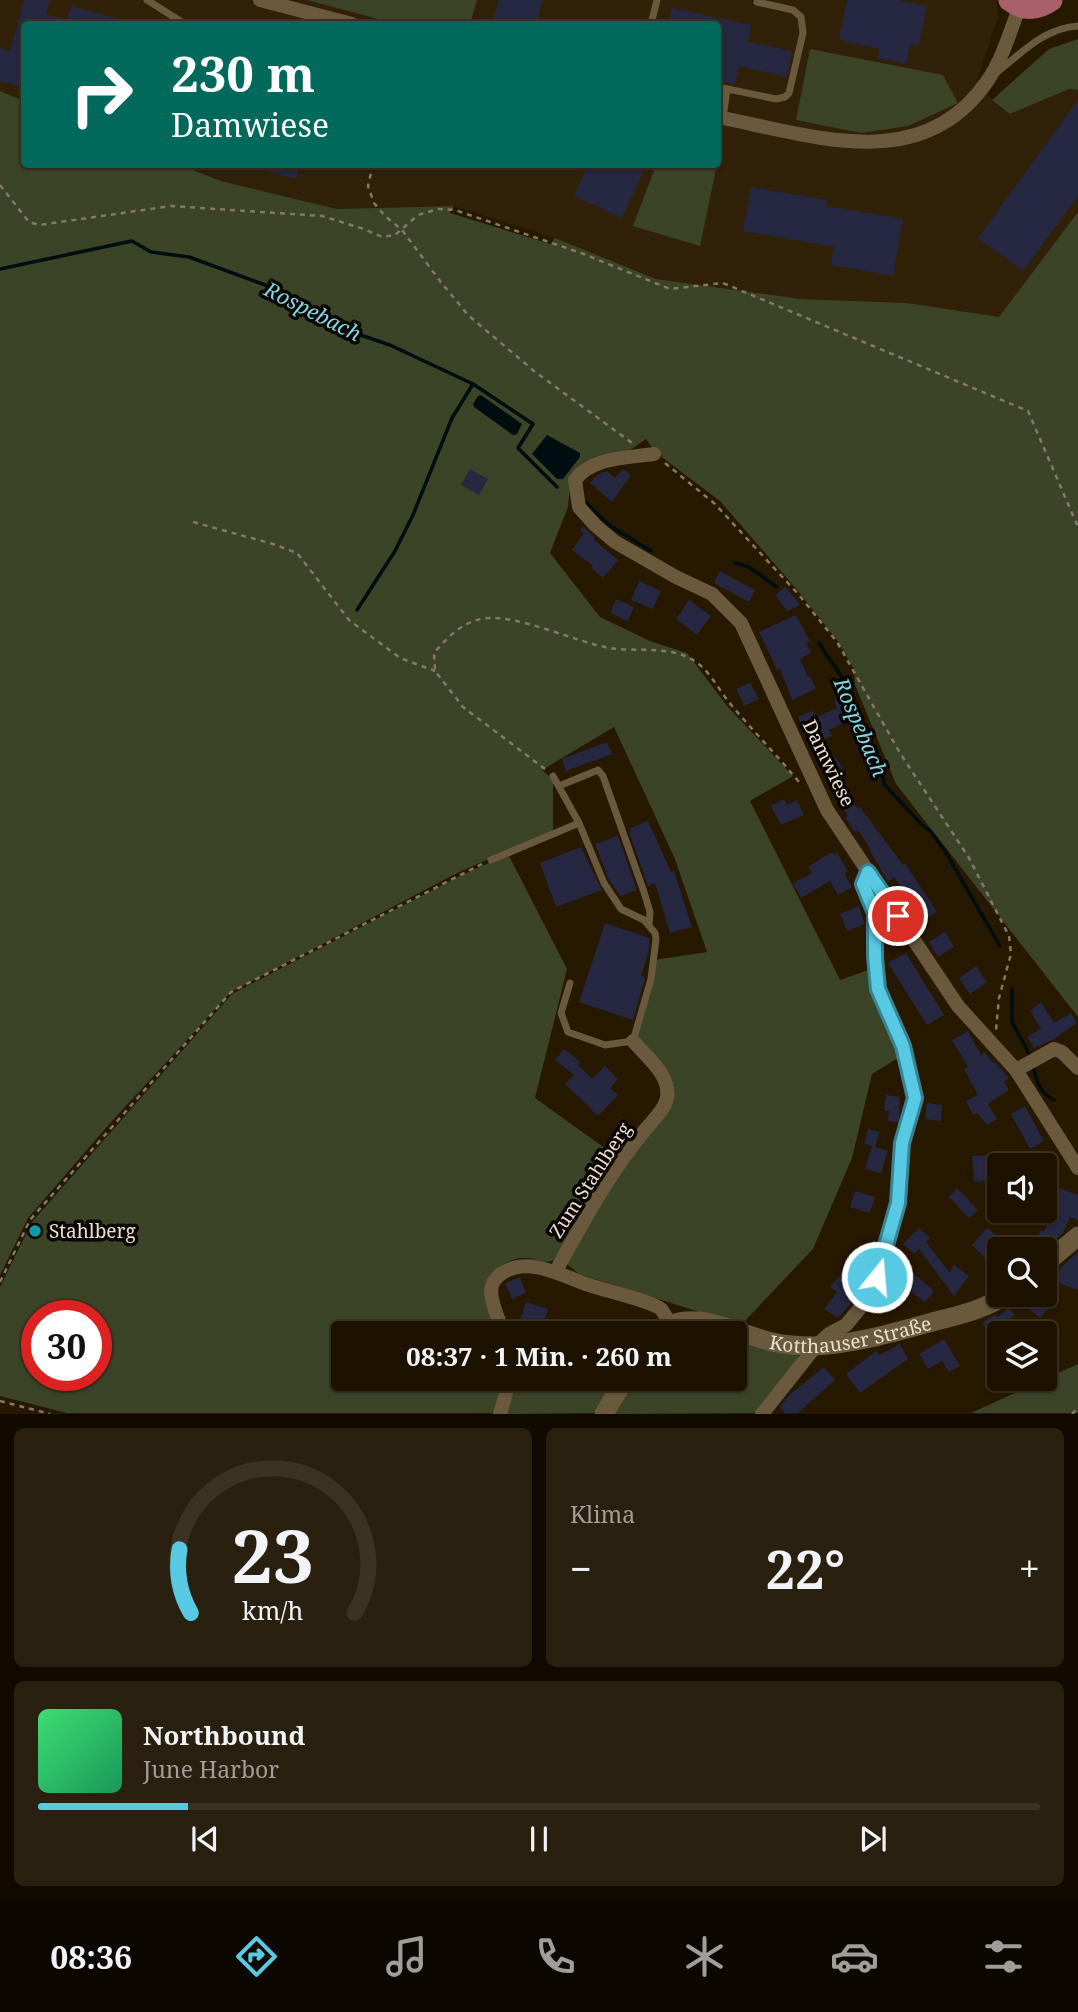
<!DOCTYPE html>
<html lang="de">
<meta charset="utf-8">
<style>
:root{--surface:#1d1200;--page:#2a200f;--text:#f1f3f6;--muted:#a09e99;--line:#3b3222;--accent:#57c9e2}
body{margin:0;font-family:"Noto Serif",serif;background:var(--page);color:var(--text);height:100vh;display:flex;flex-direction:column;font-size:26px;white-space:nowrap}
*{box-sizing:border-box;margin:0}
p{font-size:23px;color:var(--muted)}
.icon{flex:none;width:38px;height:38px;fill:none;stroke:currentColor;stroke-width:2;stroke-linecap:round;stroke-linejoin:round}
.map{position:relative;height:1414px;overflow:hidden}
.details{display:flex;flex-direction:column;gap:14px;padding:14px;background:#100a00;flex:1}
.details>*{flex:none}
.hud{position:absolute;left:21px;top:21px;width:700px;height:147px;border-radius:7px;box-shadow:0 2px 5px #0004,0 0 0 2px var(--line);background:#00695c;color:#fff;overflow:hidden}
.tools{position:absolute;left:987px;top:1153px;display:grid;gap:14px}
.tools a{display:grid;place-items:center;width:70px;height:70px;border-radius:7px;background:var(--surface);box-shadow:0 2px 5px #0004,0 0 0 2px var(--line);font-size:35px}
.speed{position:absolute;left:21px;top:1300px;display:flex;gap:14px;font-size:35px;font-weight:700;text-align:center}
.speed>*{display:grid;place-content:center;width:91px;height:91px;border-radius:50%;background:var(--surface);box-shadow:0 2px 5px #0004,0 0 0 2px var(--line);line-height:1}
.speed .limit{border:10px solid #d22;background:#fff;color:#111}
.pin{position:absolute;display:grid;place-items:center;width:60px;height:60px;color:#fff;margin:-30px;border:4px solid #fff;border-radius:50%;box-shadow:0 2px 7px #0007}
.me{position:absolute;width:77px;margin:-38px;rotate:17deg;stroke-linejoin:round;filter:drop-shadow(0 0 5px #0008)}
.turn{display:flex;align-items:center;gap:24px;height:147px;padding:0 35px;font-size:32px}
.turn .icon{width:91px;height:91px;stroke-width:2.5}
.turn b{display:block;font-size:49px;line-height:60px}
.big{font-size:52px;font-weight:700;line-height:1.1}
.details .card{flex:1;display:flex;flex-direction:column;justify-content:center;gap:10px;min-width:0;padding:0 24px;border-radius:10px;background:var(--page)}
.details .dial{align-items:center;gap:0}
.dial svg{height:182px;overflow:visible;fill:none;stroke:var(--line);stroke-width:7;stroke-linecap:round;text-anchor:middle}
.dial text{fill:var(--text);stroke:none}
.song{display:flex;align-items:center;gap:21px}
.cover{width:84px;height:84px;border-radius:10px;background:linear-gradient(135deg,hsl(140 70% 55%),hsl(150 70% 35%))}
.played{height:7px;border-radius:4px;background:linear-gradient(90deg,var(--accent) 15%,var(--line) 15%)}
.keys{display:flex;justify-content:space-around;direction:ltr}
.heat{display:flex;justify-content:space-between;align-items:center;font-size:38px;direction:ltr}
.details .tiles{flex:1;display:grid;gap:14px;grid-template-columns:1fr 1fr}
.card:last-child{grid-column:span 2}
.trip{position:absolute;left:331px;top:1321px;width:416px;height:70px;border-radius:7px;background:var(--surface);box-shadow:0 2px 5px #0004,0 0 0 2px var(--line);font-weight:700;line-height:70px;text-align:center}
.dock{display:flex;height:112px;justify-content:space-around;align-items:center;background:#0c0700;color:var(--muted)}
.dock .icon{width:49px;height:49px}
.dock .selected{color:var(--accent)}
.dock b{font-size:32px;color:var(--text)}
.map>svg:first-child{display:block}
</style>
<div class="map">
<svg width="1078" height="1414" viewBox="0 0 1078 1414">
<rect width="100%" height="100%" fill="#271800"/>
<polygon fill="#302108" points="0,0 997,0 998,17 977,80 992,100 1010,114 1069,89 1078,90 1078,212 999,318 907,303 801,299 656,279 555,238 454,206 337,209 221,181 180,165 718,164 718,24 24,24 24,101 0,91"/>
<g fill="#3c4428" fill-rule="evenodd">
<polygon points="307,0 477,0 470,24 397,24"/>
<polygon points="1078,39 1078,90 1069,89 1010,114 992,100 1049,49"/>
<polygon points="810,49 943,75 958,103 908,126 861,133 796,120"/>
<polygon points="0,91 24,101 24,164 180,165 221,181 337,209 454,206 450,213 550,244 555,238 656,279 801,299 907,303 999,317 1078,212 1078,1017 896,784 855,685 854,669 837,640 798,591 720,501 655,452 646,439 626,453 583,463 571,479 568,507 550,553 600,617 650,641 687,653 727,706 793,776 750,801 840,980 868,970 898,1058 872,1074 852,1158 813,1249 741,1325 579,1274 567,1264 601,1194 669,1089 634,1040 654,960 707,952 675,859 614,727 542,770 553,780 553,831 457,873 231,992 112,1121 28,1218 0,1275"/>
<polygon points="717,164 700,246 633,226 656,165"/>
<path d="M508,854L567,969L535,1098L620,1159L559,1258C543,1266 542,1259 526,1258C512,1257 502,1265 491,1274L499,1333L343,1334V1379H505L496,1413H67L0,1396V1287L32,1222L232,994L458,877ZM37,1316H96V1376H37Z"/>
<polygon points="735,1337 793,1350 799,1357 795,1371 768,1395 756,1413 610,1414 631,1379 735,1379"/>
<polygon points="1078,1364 1078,1413 971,1413"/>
<polygon points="515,1379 593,1379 612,1387 594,1413 503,1414"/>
</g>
<g fill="#000d11">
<polygon points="481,395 522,424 517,434 513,435 474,407 473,404 478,396"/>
<polygon points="547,435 580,453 580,457 563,479 557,479 532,454"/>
</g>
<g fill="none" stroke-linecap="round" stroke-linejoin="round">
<g stroke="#000d11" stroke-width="3.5">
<polyline points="0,269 132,241 151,252 189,257 284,292 343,329 390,345 473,384 533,424 518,448 557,487"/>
<polyline points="583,500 609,525 651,551"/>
<polyline points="735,563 749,567 777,587"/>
<polyline points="357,610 395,551 413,515 452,418 473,384"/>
<polyline points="819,643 845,682 870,756 882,773 884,784 921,824 931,832 945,851 1000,946"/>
<polyline points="1012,988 1012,1022 1029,1054"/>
<path d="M1033,1067C1037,1082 1039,1092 1054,1100"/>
</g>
</g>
<g fill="#262740">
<polygon points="24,0 50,0 46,14 67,20 71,6 127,21 127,24 24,24 24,87 0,81 0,48 10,51"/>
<polygon points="499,0 543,0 536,24 492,24"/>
<polygon points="847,0 897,0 927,6 919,46 910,44 906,64 878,58 880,49 839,40"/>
<polygon points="672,8 751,25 748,42 792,51 787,77 739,66 735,84 718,81 718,24 669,24"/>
<polygon points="1078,100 1078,196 1023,271 978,238"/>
<polygon points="256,164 300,164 296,179 255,168"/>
<polygon points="588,164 647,164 622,218 574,196"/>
<polygon points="751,187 827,200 826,206 903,219 893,276 831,265 834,247 743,231"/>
<polygon points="470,469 488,479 479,495 461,485"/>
<polygon points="623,469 631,475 612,502 590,483 597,475 607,471 615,478"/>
<polygon points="583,526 595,538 594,540 618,560 603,578 591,568 593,566 572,550 584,533 580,530"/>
<polygon points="720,571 755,590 749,602 714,583"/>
<polygon points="639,581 661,591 653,609 631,600"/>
<polygon points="786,587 800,605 787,611 775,595"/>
<polygon points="616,599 634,607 628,621 610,613"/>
<polygon points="689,600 711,616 697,635 676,619"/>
<polygon points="796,615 810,641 806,643 811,653 800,659 808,677 810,676 816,689 792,700 780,669 777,670 759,632"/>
<polygon points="750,683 759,699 744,706 736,689"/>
<polygon points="844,695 855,718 829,730 832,736 818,742 812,729 805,732 798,717 812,711 815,718 837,708 834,700"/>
<polygon points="607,742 612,754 566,771 562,759"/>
<polygon points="830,751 841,765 843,776 827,784 816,758"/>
<polygon points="784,799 787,805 797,800 804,815 781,825 771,806"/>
<polygon points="852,801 858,809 860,807 903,865 905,863 937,912 920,923 910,907 913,905 894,877 888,882 869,849 870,848 858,830 855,832 845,818 848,816 842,807"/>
<polygon points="648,821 671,872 674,871 692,927 670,933 655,883 648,886 629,832 631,831 630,828"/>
<polygon points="618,836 637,890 620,896 609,880 595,844"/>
<polygon points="581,847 602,890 556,907 540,863"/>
<polygon points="830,853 838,854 847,870 845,875 852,887 838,895 830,881 801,898 793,883 812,873 808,867"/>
<polygon points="859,906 865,924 847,931 840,914"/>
<polygon points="605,923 650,938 648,954 641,976 645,978 633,1020 579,1002"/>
<polygon points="945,932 954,947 938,957 929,942"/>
<polygon points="906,953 944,1015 927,1025 888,963"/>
<polygon points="976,966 987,982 970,994 959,978"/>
<polygon points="1041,1002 1054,1023 1071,1013 1077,1023 1054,1039 1034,1048 1027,1037 1041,1029 1030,1011"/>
<polygon points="968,1031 981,1055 985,1052 993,1063 995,1062 1009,1078 1004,1082 1009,1090 988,1104 997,1119 987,1125 977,1113 973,1115 966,1101 978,1095 964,1069 968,1067 952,1040"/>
<polygon points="564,1049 580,1062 578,1065 592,1079 605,1066 618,1079 610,1088 618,1095 598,1116 565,1084 574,1075 555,1060"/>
<polygon points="886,1095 900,1097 899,1123 888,1121 889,1111 884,1111"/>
<polygon points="927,1103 942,1105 941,1121 925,1119"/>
<polygon points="1025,1106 1044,1141 1030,1149 1011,1114"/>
<polygon points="868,1129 879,1132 875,1147 888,1151 881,1173 865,1169 872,1146 864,1144"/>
<polygon points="995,1155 995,1164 992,1164 993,1180 974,1182 972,1156"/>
<polygon points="1051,1185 1078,1195 1078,1221 1070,1217 1063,1233 1043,1250 1040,1250 1034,1247 1041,1230 1044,1232 1053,1211 1045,1208 1045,1198 1055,1202"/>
<polygon points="957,1188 978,1210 969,1218 949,1197"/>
<polygon points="855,1191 875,1197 870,1213 850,1207"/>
<polygon points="919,1228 930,1238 926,1242 949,1272 954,1265 969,1276 954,1296 919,1249 914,1254 903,1244"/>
<polygon points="987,1228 1005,1242 989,1262 972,1245"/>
<polygon points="1078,1252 1078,1290 1055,1282 1060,1268"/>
<polygon points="850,1263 866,1278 860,1286 862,1290 838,1318 824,1309 837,1292 830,1287"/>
<polygon points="899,1269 911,1279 915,1275 934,1291 925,1302 909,1290 891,1312 878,1302 895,1281 891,1278"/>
<polygon points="520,1277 526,1293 512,1299 505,1283"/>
<polygon points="1027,1295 1044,1295 1053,1303 1040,1318 1021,1302"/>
<polygon points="526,1302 548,1309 540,1334 517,1329"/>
<polygon points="1008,1308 1015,1314 993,1335 982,1324 988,1318 996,1315 998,1317"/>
<polygon points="944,1339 960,1366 949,1372 942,1361 928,1369 919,1354"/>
<polygon points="900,1344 908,1359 860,1393 846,1374 876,1351 879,1355"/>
<polygon points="824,1367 835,1380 798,1413 785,1413 780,1407 790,1394"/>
</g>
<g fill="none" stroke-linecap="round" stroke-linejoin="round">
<g stroke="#857965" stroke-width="2.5" stroke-dasharray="5 5" stroke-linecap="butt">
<polyline points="373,164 368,186 374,203 385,216 402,230 440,281 468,315 534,371 632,443"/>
<polyline points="0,185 29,222 39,225 171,206 322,216 364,229 382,237 395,235 418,215 438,209 455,210 581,253 670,289 723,283 1028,411 1078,527"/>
<polyline points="665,463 715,504 799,595 837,642 900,753 969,858 1009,936 1011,954 999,998 996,1030"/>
<polyline points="193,522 273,544 297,553 349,620 400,658 435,671"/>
<path d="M545,769L463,707L435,671L434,653C446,639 461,623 481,619C514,612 574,642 610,648C635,652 666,646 689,658C707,666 717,687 728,701C751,729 776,754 799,782"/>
<polyline points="0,1282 30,1220 231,992 482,864"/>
<polyline points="0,1401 50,1414"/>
<polyline points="1072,1414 1078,1408"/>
</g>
<g stroke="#6a593d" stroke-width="7">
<polyline points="147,0 185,24"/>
<polyline points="221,24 222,23"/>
<polyline points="651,24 657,0"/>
<path d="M996,73C1022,53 1044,28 1078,26"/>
<polyline points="718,87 776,99 785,97 789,93 803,33 801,17 793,10 757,2"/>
<polyline points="723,118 727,89"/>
<polyline points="553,776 579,823 604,883 621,909 644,920 655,933 656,939 651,979 633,1041 605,1045 568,1032 561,1013 570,983"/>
<polyline points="559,786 598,770 603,776 644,892 650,912 649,925"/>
<polyline points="491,860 579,823"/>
</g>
<g stroke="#6a593d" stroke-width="14">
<polyline points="260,0 352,24"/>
<path d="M718,117C811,135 923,177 988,80C1003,58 1010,31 1020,6"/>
<path d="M654,454C627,458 592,457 575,480L579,507L595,525L615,542L676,577L712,594L741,623L827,810L958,1006L1016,1070L1078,1168"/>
<polyline points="1016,1070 1054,1049 1062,1052 1078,1068"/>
<path d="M556,1271C583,1222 609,1173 645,1130C655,1118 670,1105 667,1089C665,1071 644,1054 633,1041"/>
<path d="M504,1334C499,1320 492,1306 491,1292C491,1285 495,1278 501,1274C528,1255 562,1276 589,1285C603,1290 652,1301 661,1309C664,1313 667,1319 670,1323"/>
<polyline points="500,1414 510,1379"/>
<polyline points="762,1414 816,1346 829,1334 846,1325 871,1295 898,1203 903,1142 916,1098 903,1046 879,989 875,956 875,913 863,884 868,872"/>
</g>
<g stroke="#6a593d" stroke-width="19">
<polyline points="1045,1264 1078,1236"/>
<path id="s1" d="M655,1334C689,1304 735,1333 772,1342C785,1345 801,1346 815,1346C856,1344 896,1332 936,1321C960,1315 985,1309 1006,1295"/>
<polyline points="604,1414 625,1379"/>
</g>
<path stroke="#aa606b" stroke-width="23" d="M1010,0C1023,10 1037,10 1051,0"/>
</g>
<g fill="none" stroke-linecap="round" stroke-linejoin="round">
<g stroke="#398393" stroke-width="18">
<polyline id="route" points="877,1277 898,1203 902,1143 915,1098 903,1046 878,989 875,957 875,913 863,884 868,872 898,916"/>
</g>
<use href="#route" stroke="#57c9e2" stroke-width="12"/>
</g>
<circle fill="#0f9aa8" stroke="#0a0500" stroke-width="2.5" cx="35" cy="1231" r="7"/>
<g text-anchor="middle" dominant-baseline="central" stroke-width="7" stroke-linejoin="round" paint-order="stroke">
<g font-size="19" fill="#eae0d1" stroke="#0a0500">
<text transform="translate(829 763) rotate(64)">Damwiese</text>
<text transform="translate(590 1180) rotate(-57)">Zum Stahlberg</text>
<text stroke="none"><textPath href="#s1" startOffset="203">Kotthauser Straße</textPath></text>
</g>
<g font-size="19" fill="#eae0d1" stroke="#0a0500" text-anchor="start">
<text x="49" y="1231">Stahlberg</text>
</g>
<g font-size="21" font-style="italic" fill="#81d6e5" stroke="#0a0500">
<text transform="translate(313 311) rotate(27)">Rospebach</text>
<text transform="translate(861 727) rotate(67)">Rospebach</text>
</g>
</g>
</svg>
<div class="tools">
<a><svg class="icon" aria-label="sound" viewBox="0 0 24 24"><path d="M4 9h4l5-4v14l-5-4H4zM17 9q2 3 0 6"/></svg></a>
<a><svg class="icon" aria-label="search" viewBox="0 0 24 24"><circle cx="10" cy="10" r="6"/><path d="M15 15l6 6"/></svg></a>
<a><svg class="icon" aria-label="layers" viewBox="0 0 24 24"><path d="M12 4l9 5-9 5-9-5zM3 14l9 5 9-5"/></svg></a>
</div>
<div class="speed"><div class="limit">30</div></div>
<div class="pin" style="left:898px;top:916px;background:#d93025"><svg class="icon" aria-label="arrive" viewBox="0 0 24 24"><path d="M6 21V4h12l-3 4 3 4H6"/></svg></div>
<svg class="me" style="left:877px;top:1277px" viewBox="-20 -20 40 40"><circle r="17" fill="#57c9e2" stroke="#fff" stroke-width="3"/><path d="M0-11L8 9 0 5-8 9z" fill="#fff"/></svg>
<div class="trip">08:37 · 1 Min. · 260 m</div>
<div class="hud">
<div class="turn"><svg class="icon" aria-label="right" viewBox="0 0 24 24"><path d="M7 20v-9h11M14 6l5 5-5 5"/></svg><div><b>230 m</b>Damwiese</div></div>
</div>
</div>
<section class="details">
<div class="tiles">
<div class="card dial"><svg viewBox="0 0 100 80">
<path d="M14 69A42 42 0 1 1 86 69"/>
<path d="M14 69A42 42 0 0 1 9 41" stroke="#57c9e2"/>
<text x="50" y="56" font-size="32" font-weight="700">23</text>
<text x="50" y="72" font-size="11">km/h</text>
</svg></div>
<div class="card"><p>Klima</p>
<div class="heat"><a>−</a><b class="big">22°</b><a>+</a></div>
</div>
<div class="card">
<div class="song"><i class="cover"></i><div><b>Northbound</b><p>June Harbor</p></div></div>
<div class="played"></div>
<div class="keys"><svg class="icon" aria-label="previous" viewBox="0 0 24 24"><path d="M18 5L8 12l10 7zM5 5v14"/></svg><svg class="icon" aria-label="pause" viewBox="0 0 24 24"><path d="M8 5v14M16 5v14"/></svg><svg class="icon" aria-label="next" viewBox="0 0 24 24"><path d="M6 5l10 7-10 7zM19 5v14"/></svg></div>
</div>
</div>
</section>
<nav class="dock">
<b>08:36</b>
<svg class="icon selected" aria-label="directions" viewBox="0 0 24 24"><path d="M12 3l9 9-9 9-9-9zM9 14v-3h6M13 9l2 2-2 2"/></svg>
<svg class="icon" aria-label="music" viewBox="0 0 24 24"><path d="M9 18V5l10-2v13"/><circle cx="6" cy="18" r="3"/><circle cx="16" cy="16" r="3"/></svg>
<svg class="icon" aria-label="phone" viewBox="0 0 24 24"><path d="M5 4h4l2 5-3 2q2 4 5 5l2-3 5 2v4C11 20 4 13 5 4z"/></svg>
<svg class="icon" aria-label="climate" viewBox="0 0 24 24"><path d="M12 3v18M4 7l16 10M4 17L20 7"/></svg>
<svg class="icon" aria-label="car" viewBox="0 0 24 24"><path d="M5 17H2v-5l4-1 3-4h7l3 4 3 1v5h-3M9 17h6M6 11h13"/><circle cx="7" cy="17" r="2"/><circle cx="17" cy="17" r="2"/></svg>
<svg class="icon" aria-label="filters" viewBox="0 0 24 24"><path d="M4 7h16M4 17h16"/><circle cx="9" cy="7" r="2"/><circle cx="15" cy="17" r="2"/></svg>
</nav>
